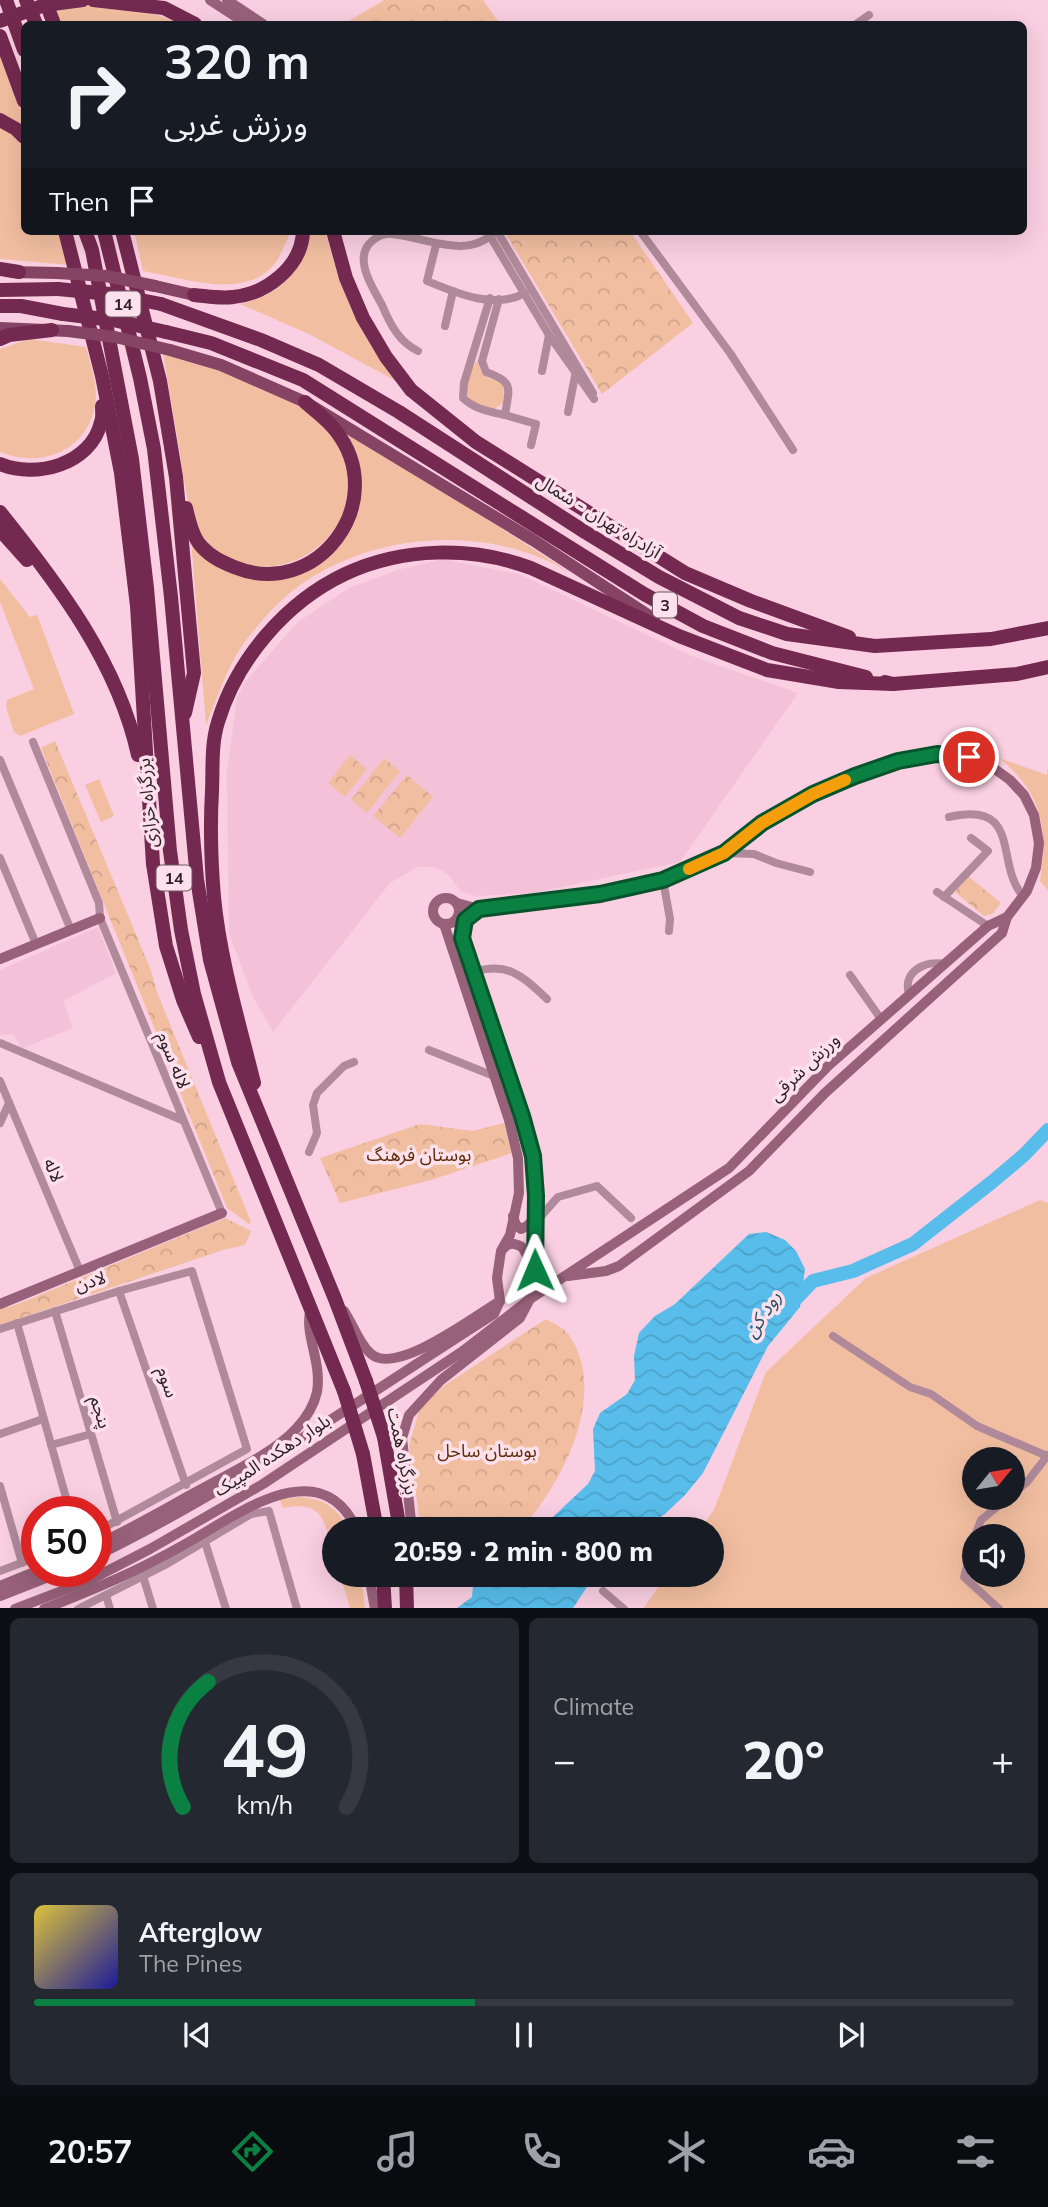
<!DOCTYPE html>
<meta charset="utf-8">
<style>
:root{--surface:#171b24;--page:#242831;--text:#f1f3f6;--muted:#9ea1a6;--line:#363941;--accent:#0b8043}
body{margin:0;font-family:Mulish,"Noto Sans Arabic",sans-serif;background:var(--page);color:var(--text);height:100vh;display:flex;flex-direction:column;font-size:26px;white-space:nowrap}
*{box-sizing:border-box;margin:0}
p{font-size:23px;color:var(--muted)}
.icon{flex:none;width:38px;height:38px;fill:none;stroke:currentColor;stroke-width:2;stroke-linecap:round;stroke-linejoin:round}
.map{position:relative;height:1608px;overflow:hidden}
.panel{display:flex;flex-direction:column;gap:10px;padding:10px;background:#0d0f14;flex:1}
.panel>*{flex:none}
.top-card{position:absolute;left:21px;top:21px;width:1006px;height:214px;border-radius:10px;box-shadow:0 7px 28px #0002;background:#171b24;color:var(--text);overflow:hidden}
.needle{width:46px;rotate:60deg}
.buttons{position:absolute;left:962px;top:1447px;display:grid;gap:14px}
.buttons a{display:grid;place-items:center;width:63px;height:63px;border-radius:50%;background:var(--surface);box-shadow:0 7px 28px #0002;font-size:35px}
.speed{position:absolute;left:21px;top:1496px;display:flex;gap:14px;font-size:35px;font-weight:700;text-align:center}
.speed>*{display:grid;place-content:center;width:91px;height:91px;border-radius:50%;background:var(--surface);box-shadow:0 7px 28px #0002;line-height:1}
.speed .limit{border:10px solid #d22;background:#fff;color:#111}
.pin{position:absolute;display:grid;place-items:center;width:60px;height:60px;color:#fff;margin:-30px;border:4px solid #fff;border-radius:50%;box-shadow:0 2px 7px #0007}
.me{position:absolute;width:77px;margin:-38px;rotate:359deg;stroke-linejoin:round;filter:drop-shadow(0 0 5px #0008)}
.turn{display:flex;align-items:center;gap:24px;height:147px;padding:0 28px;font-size:32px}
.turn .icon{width:91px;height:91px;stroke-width:2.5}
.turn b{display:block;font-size:49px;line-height:60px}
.then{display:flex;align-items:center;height:66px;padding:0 28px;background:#0003;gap:14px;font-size:26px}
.big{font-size:52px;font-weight:800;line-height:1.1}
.panel .widget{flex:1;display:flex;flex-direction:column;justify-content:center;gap:10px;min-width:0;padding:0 24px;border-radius:10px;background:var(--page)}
.panel .dial{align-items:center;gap:0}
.dial svg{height:182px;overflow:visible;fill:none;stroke:var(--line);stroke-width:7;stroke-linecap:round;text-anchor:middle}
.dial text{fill:var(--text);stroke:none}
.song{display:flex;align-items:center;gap:21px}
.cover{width:84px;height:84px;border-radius:10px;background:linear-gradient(135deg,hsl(50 70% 55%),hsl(240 70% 35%))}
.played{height:7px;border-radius:4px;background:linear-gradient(90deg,var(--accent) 45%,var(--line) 45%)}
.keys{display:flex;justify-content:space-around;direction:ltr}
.heat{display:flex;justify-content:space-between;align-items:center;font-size:38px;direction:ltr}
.panel .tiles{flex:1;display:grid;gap:10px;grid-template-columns:1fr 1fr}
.widget:last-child{grid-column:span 2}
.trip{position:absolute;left:322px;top:1517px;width:402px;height:70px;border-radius:35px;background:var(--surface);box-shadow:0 7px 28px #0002;font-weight:800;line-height:70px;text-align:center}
.tab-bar{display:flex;height:112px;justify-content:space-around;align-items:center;background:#090b0e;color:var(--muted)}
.tab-bar .icon{width:49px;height:49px}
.tab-bar .selected{color:var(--accent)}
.tab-bar b{font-size:32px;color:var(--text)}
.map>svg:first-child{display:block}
</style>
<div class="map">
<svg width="1048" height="1609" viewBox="0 0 1048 1609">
<defs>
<pattern id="forest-crowns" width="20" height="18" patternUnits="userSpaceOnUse" patternTransform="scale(1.75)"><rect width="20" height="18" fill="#f2bea1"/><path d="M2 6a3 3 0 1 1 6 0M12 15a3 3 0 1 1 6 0" fill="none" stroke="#d0a38a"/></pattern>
<pattern id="water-waves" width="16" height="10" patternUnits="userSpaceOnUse" patternTransform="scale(1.75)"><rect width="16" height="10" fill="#58bdeb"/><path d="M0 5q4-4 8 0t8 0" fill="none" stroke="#4da2c9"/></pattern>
</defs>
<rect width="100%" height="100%" fill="#f9cfe1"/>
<g fill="#f4c2d8">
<polygon points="442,559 519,574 689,655 798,693 680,862 533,893 477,896 461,892 448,874 434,867 417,867 390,883 273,1032 252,995 229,933 227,772 237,697 245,682 298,622 349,588 397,570"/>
<polygon points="98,927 116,973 63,1001 73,1028 21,1049 14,1034 0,1035 0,970"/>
</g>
<g fill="#f2bea1" fill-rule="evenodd">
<polygon points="93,5 148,12 183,24 58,24 52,10"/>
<polygon points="0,44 24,110 24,127 9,117 0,114"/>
<polygon points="0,123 24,142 24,231 59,231 70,265 0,259"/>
<path d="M134,231H291C285,244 280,259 270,269C237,299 181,277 143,271Z"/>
<path d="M308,231H325C342,292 356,330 396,381L311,335L240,304C288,292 294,275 308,231Z"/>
<path d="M29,339L86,347C90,363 96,380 96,396C93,448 45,470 0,452V349Z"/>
<path d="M163,353C203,363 306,398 329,431C338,443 346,460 348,475C357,532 293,582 240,562C228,558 217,552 208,543C186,517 184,475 178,442C173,413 168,383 163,353Z"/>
<path d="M479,359L481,372L488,378L500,381L504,387L503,403L493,410L469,401C465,385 468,370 479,359Z"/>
<path d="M347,432L435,485L570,573C559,567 548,560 536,556C460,527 367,538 300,585C279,600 260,622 244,643C227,667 217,698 206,725L191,540L218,567L251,579H271L338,546L355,518L362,487L356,453Z"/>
<polygon points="0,579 30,617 37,615 74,714 20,736 14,732 6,707 7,700 34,689 0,602"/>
<path d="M999,758L1047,775L1048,766V890L1040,881C1048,826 1042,793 999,758Z"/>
<polygon points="99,779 114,816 101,822 85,785"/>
<path d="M1040,1200L1048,1203V1608L643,1609L667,1575H712V1530L700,1529L714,1510L766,1372L866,1278ZM975,1460H1013V1498H975ZM975,1536H1013V1575H975Z"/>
<path d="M296,1497C324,1498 335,1506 349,1529L334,1530V1554C324,1521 324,1500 283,1508L280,1500Z"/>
<polygon points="340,1575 361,1575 365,1608 350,1608"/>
</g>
<g fill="url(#forest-crowns)">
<polygon points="384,0 483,0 500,24 344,24"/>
<polygon points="504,231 630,231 693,323 602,394"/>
<polygon points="55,741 150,968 158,995 251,1222 249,1224 227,1208 41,748"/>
<polygon points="350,755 367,769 345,797 328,783"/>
<polygon points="384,758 400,771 367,813 351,800"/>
<polygon points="407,775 433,797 400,838 373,816"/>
<polygon points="968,876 1001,903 992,914 984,916 955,892"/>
<polygon points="504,1123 512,1153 431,1180 340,1203 320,1158 420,1124 473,1131"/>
<polygon points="225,1218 251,1231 245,1245 223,1250 0,1325 0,1309 18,1304"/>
<path d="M546,1319C555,1324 566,1329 571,1338C608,1397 561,1485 521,1529H421L409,1446L419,1411L442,1387Z"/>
</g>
<g fill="url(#water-waves)">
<polygon points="766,1232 785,1240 796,1251 805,1269 800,1307 768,1346 703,1473 685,1495 665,1514 642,1529 540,1529 588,1484 595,1471 593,1429 600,1413 627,1394 635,1380 634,1356 639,1333 655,1316 675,1304 749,1234"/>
<polygon points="474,1575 595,1575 573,1608 457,1608 472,1597"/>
</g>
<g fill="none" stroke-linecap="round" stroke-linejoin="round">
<polyline stroke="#58bdeb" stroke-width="14" points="790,1305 813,1281 853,1271 913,1244 992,1182 1024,1155 1048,1130"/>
<g stroke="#b08a9a" stroke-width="8">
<polyline points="856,24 869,15"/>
<polyline points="487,231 549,335 594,399"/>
<polyline points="497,231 593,393"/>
<polyline points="640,231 730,353 793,450"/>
<path d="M436,245L427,281C456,293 494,310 525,293"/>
<path d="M490,298L464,383L463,398C474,409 490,412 505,415C509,388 515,382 486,372L482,361L499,299"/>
<polyline points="445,326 453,291"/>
<path d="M418,351C399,342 390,324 382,305C373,288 352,258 372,241C378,236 385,233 392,234C426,237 467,261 496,231"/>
<polyline points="542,371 549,335"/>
<polyline points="568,412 575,376"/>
<polyline points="505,415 536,424 531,445"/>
<polyline points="33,742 99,903 100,918 222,1213"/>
<polyline points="0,760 71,930"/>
<path d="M949,817C1023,800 994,863 1023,896"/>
<polyline points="724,853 754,854 776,863 810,872"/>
<polyline points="0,858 36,944"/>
<polyline points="663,880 670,919 669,931"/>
<polyline points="937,892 988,926"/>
<polyline points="944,897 988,851 971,838"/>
<path d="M473,972C508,961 522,976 547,999"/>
<polyline points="850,975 881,1019"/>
<path d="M909,994C902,971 926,960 945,964"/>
<polyline points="0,1043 182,1120"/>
<polyline points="429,1050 494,1076"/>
<polyline points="0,1081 80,1271"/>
<polyline points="0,1123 9,1103"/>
<polyline points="309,1152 317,1133 313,1105 317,1093 344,1066 354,1062"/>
<polyline points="534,1224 558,1197 597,1186 631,1218"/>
<polyline points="119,1291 186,1485"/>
<polyline points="55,1311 117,1522"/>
<polyline points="17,1323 70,1512"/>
<polyline points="0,1329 119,1291 192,1271 247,1449 96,1532"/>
<polyline points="833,1336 910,1387 931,1394 977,1426 1047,1456"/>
<polyline points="0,1434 43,1419"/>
<polyline points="51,1445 91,1434"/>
<polyline points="0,1486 22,1563"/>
<polyline points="1013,1493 1027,1482 1048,1455"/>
<polyline points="975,1536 981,1520 1008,1498"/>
<polyline points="975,1537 964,1577 999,1609"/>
<polyline points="205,1542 226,1609"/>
<polyline points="0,1571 37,1557"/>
<polyline points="143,1576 153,1609"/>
<polyline points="603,1591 624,1609"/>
<polyline points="106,1595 110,1609"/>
<polyline points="78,1609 165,1565 251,1514 269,1511 297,1609"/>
</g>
<g stroke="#98617a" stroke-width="10">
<polyline points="210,0 247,24"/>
<polyline points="227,0 263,24"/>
<circle cx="446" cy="911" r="13"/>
<polyline points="0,959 100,918"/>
<polyline points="513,1216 516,1225 521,1229 527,1226 535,1218"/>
<path d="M503,1249C509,1242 514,1243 522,1247L533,1265"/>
<polyline points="568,1276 606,1271 619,1266 749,1171 825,1093 1002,933 1007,917"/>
<polyline points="0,1304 222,1213"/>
<path d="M344,1311C353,1324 361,1348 374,1356C401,1372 475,1316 500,1301"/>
<polyline points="412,1530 402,1438 409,1415 441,1380 520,1318 530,1299 535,1270 536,1196 533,1156 522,1116 457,919"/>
<path d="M96,1545C131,1529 163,1510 196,1492C226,1475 273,1454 296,1429C306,1418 314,1406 317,1392C322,1362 305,1336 310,1312"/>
<path d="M96,1556C236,1488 363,1397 494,1314L500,1301L497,1278L501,1251L510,1235L519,1193L518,1158L509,1120L444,924"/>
<polyline points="369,1575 375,1609"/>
<polyline points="0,1586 37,1571"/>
<polyline points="0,1596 61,1572"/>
<polyline points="15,1609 88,1581 150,1549 263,1484 463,1351 530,1299 729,1168 828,1066 988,926 1007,917 1027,891 1036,868 1039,843 1034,815 1024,795 1010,780 992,767 969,757 937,754 898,761 813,794 762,823 724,853 663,880 600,894 528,904 479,909 457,903"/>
<path d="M44,1609C77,1596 110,1583 142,1567C160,1558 177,1549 194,1539C242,1511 322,1452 357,1530"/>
</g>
<g stroke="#854464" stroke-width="12">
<polyline points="12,272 57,273"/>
<polyline points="155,286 194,295"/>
<polyline points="0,328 68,331"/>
<polyline points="170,350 221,365 305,402 533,540 654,619"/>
</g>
<g stroke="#742950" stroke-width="14">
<polyline points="6,0 24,50"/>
<polyline points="26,0 36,24"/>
<polyline points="45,0 54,24"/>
<polyline points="93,0 164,8 195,24"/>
<polyline points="0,36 24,101"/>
<polyline points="0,120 16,129 24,137"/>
<polyline points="65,231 102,376 121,473 137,606 153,864 166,946 183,1000 199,1037"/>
<polyline points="85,231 92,250 132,459 147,588 170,851 181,930 194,994 219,1082 344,1391"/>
<polyline points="104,231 140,378 154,449 171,597 197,879 210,960 238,1062 335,1299 366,1381"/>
<polyline points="122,231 160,381 176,477 194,673 185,713"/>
<polyline points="333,231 346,278 363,318 386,357 411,390 476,442 685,573 751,601 849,637"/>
<polyline points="0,269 19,272"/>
<polyline points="0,290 58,289"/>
<path d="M194,295C206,296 221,299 233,297C266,294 302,267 303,231"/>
<polyline points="161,304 261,340 319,365 399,412 585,532 659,577 739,618 787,634 875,646 991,639 1048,628"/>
<polyline points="0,306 21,306 63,314"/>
<polyline points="166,332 211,343 303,380 644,594 703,626 772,653 866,677"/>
<polyline points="0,339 9,335 52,330"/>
<path d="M0,464C35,479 91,465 101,422C103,418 102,411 102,406"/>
<path d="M186,508C189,521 193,538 202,547C211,557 222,562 234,567C317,601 391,502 336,431C328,420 315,411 305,402"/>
<path d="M0,512C58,584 118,663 138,755"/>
<polyline points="0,530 27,560"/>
<polyline points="885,682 893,684 1017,674 1048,667"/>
<path d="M254,1083C239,1022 220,960 214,897C211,862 210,826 212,791C213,768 211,744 218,722C237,659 286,602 345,574C403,547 472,546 531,568L679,636L767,670L839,682L893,684"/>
<polyline points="384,1437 400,1530"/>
<polyline points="363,1454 377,1530"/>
<polyline points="383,1575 385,1609"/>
<polyline points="406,1575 407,1609"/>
</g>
<g stroke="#854464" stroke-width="12">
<polyline points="57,273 106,276 155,286"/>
<polyline points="68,331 115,337 170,350"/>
</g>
<g stroke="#742950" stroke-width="14">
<polyline points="0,21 45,5 83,0"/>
<polyline points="58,289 110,294 161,304"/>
<polyline points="63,314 113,320 166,332"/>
<polyline points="366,1381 384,1437"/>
<polyline points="344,1391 363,1454"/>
</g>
</g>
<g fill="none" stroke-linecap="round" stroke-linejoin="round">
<g stroke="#07532c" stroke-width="18">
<polyline id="route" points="535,1270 536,1196 533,1156 522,1116 462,938 465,920 479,909 600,894 663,880 724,853 762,823 813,794 855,776 898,761 937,754 969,757"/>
</g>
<use href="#route" stroke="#0b8043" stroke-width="12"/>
<polyline stroke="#f59e0b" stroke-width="12" points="689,869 724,853 762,823 813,794 845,780"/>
</g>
<g text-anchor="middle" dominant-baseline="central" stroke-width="7" stroke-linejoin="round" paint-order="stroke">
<g fill="#fce1ec" stroke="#6c5961" stroke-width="2">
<rect x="105.5" y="291.5" width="35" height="25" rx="5"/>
<rect x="653" y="592.5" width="24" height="25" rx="5"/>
<rect x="156.5" y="865.5" width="35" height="25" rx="5"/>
</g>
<g font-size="16" font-weight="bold" fill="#2e1f25">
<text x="123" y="304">14</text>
<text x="665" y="605">3</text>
<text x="174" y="878">14</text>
</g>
<g font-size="18" fill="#2e1f25" stroke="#fce1ec">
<text transform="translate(599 516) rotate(32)">آزادراه تهران - شمال</text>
<text transform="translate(147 803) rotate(-95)">بزرگراه خرازی</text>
<text transform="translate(174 1060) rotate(68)">لاله سوم</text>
<text transform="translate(804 1067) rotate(-44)">ورزش شرقی</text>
<text transform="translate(54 1170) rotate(67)">لاله</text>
<text transform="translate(90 1281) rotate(-17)">لادن</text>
<text transform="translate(168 1382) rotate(71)">سوم</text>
<text transform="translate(101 1412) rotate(73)">پنجم</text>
<text transform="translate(403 1451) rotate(78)">بزرگراه همت</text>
<text transform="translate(272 1455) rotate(-33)">بلوار دهکده المپیک</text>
</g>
<g font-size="18" fill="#5f2c07" stroke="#fce1ec">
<text x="419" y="1154">بوستان فرهنگ</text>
<text x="487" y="1450">بوستان ساحل</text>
</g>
<g font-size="19" font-style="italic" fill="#265165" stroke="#fce1ec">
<text transform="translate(762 1314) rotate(-57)">رود کن</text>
</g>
</g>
</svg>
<div class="buttons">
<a><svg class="needle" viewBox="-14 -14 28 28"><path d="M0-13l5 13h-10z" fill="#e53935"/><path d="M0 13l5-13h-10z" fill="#9ea1a6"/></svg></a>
<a><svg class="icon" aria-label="sound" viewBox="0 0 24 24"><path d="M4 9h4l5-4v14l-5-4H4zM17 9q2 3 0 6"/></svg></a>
</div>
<div class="speed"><div class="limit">50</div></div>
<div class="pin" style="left:969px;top:757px;background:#d93025"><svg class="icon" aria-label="arrive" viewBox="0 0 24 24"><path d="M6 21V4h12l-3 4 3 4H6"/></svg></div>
<svg class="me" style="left:535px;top:1270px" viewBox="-20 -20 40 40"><path d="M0-17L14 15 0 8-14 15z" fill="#0b8043" stroke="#fff" stroke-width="4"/></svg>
<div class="trip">20:59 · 2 min · 800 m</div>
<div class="top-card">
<div class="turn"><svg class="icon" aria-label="right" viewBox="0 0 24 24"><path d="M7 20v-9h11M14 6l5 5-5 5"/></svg><div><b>320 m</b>ورزش غربی</div></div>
<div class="then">Then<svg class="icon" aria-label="arrive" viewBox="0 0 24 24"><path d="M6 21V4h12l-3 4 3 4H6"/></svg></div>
</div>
</div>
<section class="panel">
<div class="tiles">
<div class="widget dial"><svg viewBox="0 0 100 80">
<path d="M14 69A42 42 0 1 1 86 69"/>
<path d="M14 69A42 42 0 0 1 25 14" stroke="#0b8043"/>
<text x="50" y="56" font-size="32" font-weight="700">49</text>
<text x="50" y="72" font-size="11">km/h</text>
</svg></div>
<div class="widget"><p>Climate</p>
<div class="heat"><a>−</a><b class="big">20°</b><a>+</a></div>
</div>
<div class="widget">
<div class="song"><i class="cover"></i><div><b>Afterglow</b><p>The Pines</p></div></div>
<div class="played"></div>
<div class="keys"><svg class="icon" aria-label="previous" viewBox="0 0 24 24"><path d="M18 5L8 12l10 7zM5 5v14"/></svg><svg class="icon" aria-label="pause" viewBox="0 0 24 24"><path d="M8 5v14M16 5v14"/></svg><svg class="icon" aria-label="next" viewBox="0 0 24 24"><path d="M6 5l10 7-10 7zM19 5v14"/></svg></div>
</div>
</div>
</section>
<nav class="tab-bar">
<b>20:57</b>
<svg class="icon selected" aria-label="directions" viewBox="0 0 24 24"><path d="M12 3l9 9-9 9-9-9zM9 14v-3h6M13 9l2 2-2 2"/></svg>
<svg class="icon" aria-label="music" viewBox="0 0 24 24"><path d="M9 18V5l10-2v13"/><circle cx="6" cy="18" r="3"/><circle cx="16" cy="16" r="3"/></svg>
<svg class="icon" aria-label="phone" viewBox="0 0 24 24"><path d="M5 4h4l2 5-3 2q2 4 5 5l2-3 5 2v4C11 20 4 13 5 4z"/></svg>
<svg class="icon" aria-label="climate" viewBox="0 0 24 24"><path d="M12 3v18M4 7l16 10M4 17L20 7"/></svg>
<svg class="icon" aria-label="car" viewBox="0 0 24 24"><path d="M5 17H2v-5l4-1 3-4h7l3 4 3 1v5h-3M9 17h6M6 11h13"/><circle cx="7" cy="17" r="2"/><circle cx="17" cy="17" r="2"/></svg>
<svg class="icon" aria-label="filters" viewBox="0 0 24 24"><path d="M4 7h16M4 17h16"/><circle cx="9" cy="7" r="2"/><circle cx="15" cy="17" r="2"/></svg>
</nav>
